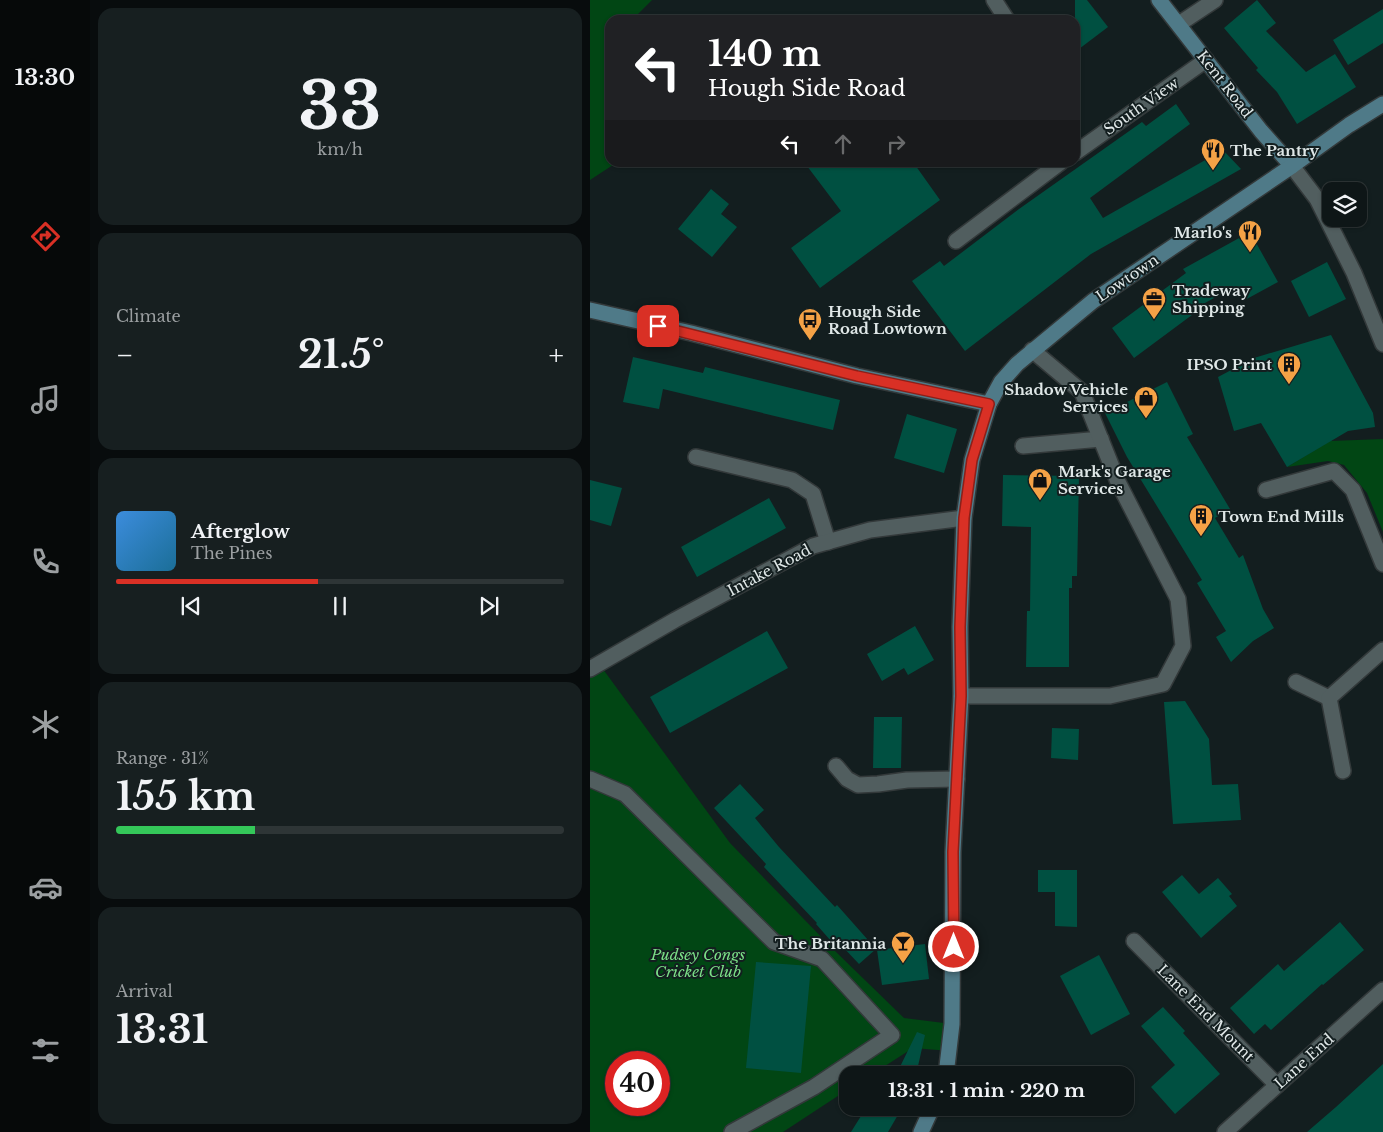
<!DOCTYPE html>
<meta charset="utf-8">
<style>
:root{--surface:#0e1617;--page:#171f20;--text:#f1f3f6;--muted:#9b9fa1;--line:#2e3536;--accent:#d93025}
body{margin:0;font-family:"Libre Baskerville",serif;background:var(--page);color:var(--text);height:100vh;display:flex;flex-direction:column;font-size:19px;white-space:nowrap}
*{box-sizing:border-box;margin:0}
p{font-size:16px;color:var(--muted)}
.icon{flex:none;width:28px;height:28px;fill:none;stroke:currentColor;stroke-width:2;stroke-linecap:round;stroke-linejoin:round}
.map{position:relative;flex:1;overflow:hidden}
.panel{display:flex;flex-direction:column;gap:8px;padding:8px;background:#080c0d;width:500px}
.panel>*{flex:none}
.banner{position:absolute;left:15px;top:15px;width:475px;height:152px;border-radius:15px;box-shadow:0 1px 4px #0004,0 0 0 1px var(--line);background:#202124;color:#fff;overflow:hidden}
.controls{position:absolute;left:732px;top:182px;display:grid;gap:10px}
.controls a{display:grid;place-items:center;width:45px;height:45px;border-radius:10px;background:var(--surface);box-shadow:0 1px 4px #0004,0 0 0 1px var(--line);font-size:25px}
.speed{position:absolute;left:15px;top:1051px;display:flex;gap:10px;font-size:25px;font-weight:700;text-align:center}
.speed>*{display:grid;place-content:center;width:65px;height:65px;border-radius:50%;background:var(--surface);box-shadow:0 1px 4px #0004,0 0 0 1px var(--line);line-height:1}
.speed .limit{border:8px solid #d22;background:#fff;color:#111}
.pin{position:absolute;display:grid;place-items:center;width:42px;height:42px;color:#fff;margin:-21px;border-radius:10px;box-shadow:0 2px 8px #0006}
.me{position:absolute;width:55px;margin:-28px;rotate:0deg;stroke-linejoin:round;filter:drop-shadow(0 0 4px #0008)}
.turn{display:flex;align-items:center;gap:18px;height:105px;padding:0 20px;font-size:22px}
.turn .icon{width:65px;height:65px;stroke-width:2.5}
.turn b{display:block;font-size:35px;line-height:42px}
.lanes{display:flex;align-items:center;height:48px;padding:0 20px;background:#0003;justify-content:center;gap:25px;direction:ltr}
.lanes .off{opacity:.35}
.big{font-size:38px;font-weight:700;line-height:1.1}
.panel .tile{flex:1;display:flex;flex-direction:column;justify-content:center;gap:8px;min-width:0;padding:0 18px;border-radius:15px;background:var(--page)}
.panel .dial{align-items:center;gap:0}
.dial b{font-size:65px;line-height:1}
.song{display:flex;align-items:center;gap:15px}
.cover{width:60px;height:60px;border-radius:8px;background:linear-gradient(135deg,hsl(210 70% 55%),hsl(200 70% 35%))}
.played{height:5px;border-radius:2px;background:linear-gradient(90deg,var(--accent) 45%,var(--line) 45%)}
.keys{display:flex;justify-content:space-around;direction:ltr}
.heat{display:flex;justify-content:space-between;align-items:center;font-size:28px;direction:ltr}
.charge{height:8px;border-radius:4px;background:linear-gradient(90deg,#34c759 31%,var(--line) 0)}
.trip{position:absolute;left:249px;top:1066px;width:295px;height:50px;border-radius:15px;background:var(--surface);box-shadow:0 1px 4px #0004,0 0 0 1px var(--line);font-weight:700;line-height:50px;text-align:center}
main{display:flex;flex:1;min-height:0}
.menu{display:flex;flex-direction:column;width:90px;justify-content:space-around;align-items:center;background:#060909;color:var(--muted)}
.menu .icon{width:35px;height:35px}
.menu .current{color:var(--accent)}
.menu b{font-size:22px;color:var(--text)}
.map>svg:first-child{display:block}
</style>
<main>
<nav class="menu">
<b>13:30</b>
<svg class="icon current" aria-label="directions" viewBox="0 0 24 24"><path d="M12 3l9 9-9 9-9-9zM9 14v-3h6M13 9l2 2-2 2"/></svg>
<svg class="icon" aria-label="music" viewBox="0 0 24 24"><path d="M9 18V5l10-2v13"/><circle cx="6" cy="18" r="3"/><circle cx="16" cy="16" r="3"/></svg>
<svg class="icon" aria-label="phone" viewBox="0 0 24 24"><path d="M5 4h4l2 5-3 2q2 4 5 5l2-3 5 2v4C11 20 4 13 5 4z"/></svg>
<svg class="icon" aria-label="climate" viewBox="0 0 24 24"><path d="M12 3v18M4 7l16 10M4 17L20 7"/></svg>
<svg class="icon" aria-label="car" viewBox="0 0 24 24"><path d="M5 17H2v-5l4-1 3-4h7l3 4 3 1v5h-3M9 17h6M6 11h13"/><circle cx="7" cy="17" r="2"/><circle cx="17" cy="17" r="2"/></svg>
<svg class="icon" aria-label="filters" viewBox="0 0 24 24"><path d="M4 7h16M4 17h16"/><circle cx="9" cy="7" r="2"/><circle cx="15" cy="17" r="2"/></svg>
</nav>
<section class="panel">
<div class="tile dial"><b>33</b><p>km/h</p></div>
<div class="tile"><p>Climate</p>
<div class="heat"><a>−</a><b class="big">21.5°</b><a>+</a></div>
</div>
<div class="tile">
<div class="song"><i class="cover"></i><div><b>Afterglow</b><p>The Pines</p></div></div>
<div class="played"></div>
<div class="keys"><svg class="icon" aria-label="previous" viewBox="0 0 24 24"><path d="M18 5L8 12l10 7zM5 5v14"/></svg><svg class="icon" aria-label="pause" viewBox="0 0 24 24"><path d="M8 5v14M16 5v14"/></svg><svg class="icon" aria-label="next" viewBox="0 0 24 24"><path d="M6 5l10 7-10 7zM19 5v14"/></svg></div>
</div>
<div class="tile"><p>Range · 31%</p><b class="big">155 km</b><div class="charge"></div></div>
<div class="tile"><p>Arrival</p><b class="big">13:31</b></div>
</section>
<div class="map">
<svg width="793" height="1132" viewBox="0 0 793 1132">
<rect width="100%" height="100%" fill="#131e1f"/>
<g fill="#014614" fill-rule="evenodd">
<polygon points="0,0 62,0 42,20 20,20 20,162 26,163 0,180"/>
<polygon points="793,439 793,532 777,493 754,465 738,461 697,467 740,441"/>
<path d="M10,665L140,843L244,950L314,1018L362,1024L360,1051L323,1048L281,1075H258L257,1090L193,1132H0V669ZM26,1062H69V1105H26Z"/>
</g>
<g fill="#005041">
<polygon points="485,0 497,0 518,27 485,52"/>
<polygon points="667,0 686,23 676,31 716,72 745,54 766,87 707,124 687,92 666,70 668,68 634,28"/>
<polygon points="793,9 793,43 758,65 743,40"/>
<polygon points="586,104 600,124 500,198 513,218 633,150 651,169 501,254 375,351 322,281 350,261 354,266 429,209 552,122 556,126"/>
<polygon points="214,162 323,162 350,200 230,288 201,248 251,211"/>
<polygon points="121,189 139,204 131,214 147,227 122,257 88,229"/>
<polygon points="660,232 688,282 653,301 646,286 604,309 606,312 544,358 522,328 596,273 593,269"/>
<polygon points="737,262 756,299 719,317 701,281"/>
<polygon points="741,335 783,413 785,427 758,431 697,467 671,423 644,431 628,377 664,358"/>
<polygon points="43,357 113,373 115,367 250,400 243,430 73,389 69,409 33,402"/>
<polygon points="577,382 603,434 597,437 640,509 625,518 649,558 653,555 673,609 684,628 663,641 641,662 626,637 636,631 607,583 612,580 537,457 515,413"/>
<polygon points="317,414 367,429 354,473 304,458"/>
<polygon points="413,475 489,476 487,576 482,576 482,588 479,588 479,667 436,667 437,611 440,611 441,527 412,526"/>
<polygon points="0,480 32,488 21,526 0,520"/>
<polygon points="179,498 196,528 107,577 91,547"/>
<polygon points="325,626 344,660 318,675 314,668 292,681 277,654"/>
<polygon points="177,631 198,668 80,733 60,697"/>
<polygon points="595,701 619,739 622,785 648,784 651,820 583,824 574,702"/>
<polygon points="284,717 312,717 311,768 283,768"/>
<polygon points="462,728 489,729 488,760 461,758"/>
<polygon points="150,784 174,810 165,818 189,847 245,907 247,905 286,949 269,964 252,946 248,949 226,924 227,923 174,867 176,864 124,808"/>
<polygon points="448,870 487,870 487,927 465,926 465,892 448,892"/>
<polygon points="592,875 609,894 628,878 642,894 639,896 647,906 611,938 572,892"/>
<polygon points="750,922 774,950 733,985 732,984 681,1030 675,1024 664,1034 640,1008 688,964 694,971"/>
<polygon points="335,944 339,979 292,985 287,950"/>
<polygon points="509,955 540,1014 501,1035 470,976"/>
<polygon points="166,962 221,966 211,1073 156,1068"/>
<polygon points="573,1007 595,1031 593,1033 630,1074 585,1114 561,1087 585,1065 551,1026"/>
<polygon points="327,1032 335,1035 326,1075 297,1075 300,1069 307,1073"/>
<polygon points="793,1064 793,1132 717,1132 746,1107"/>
<polygon points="276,1108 312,1108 298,1132 261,1132"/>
</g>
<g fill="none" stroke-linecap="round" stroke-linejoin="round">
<g stroke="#33393a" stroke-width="18">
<g id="lane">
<polyline points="404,0 417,20"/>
<polyline points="589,24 625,0"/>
<polyline points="433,446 511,439"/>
<polyline points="371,696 520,696 573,684 593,646 588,599 528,482 492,392 442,350"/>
<polyline points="246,766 257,779 268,785 288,784 317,780 367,779"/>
<polyline points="0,779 35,794 184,942 232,959 302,1035 224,1087 142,1132"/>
</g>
</g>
<g stroke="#33393a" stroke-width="18">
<g id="street">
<polyline points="485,153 616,60"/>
<polyline points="702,166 727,199 764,273 793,344"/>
<polyline points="366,241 471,162"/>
<polyline points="106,457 202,480 223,494 238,542"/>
<polyline points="676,490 744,471 763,490 793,564"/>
<polyline points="0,669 85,620 223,546 280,530 374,518"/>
<polyline points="706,682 739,698"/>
<polyline points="753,771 739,698 793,650"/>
<polyline points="544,941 687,1085"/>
<polyline points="635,1132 793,990"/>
</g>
</g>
<g stroke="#33393a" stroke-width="18">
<g id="secondary">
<polyline points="569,0 671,131 702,166"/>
<polyline points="0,310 101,333 267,376 399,404"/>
<polyline points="356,1075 362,1024 363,852 371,696 370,627 374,518 382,460 399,404 411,382 427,364 503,301 702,166 759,125 793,104"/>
<polyline points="331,1132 342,1108"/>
</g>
</g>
<use href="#lane" stroke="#515e5f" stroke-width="15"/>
<use href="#street" stroke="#515e5f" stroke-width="15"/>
<use href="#secondary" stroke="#4f7a88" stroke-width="15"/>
</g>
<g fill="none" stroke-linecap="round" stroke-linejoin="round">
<g stroke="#8d1f18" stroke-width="12">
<polyline id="route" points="68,326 267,376 399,404 382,460 374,518 370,627 371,696 363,852 364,947"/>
</g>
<use href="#route" stroke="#d93025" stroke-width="9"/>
</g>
<defs>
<g id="restaurant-pin" transform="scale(1.25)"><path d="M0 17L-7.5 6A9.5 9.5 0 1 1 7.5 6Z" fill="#f5a246" stroke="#131e1f"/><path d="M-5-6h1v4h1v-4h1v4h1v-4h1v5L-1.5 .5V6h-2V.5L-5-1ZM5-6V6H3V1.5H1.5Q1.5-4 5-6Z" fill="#111"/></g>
<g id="office-pin" transform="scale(1.25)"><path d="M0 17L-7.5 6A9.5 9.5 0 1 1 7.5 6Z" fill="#f5a246" stroke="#131e1f"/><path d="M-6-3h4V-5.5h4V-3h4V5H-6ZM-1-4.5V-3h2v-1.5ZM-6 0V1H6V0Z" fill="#111"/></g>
<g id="bus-pin" transform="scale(1.25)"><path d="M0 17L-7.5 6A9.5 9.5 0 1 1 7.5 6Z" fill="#f5a246" stroke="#131e1f"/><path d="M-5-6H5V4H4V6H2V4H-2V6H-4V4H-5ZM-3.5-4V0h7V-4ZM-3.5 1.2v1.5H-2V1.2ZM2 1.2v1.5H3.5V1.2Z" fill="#111"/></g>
<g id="building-pin" transform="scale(1.25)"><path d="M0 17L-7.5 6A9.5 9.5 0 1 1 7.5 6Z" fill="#f5a246" stroke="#131e1f"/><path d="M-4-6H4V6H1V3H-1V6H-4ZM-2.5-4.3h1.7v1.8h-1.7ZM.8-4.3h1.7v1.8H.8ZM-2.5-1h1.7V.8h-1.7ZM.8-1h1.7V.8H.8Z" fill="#111"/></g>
<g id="shop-pin" transform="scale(1.25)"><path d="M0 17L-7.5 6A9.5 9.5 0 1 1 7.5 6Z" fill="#f5a246" stroke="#131e1f"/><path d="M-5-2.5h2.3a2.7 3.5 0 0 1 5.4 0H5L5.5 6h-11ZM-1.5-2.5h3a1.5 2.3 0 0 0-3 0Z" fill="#111"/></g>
<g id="bar-pin" transform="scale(1.25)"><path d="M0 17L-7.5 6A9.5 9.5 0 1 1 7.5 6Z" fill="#f5a246" stroke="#131e1f"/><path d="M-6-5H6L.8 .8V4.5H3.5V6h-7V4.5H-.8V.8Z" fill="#111"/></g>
</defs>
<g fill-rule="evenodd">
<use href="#restaurant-pin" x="623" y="150"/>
<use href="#restaurant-pin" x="660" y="232"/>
<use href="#office-pin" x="564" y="299"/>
<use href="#bus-pin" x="220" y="320"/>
<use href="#building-pin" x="699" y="364"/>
<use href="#shop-pin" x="556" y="398"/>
<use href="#shop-pin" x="450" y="480"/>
<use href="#building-pin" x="611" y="516"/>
<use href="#bar-pin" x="313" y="943"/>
</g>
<g text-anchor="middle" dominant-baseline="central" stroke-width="4" stroke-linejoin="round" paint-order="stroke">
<g font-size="15" fill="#dfe7e7" stroke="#131e1f">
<text transform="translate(635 84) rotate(52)">Kent Road</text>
<text transform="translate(551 106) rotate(-35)">South View</text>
<text transform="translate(537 278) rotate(-34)">Lowtown</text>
<text transform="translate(179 570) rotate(-28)">Intake Road</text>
<text transform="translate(616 1013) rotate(45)">Lane End Mount</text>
<text transform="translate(714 1061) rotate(-42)">Lane End</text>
</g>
<g font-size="15" font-weight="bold" fill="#dfe7e7" stroke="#131e1f" text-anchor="start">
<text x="640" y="150">The Pantry</text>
<text x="642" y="232" text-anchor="end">Marlo's</text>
<text x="582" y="290">Tradeway<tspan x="582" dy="17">Shipping</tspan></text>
<text x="238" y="311">Hough Side<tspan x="238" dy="17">Road Lowtown</tspan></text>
<text x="682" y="364" text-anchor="end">IPSO Print</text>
<text x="538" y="389" text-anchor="end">Shadow Vehicle<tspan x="538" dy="17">Services</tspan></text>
<text x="468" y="471">Mark's Garage<tspan x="468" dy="17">Services</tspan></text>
<text x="628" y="516">Town End Mills</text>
<text x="296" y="943" text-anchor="end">The Britannia</text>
</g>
<g font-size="15" font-style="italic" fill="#7bde87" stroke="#131e1f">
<text x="108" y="954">Pudsey Congs<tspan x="108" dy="17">Cricket Club</tspan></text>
</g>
</g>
</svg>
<div class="controls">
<a><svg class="icon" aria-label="layers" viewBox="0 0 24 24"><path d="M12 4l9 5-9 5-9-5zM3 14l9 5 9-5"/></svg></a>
</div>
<div class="speed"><div class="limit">40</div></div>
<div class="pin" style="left:68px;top:326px;background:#d93025"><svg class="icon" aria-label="arrive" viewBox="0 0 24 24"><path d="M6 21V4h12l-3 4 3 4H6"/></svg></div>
<svg class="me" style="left:364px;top:947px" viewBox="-20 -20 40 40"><circle r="17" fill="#d93025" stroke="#fff" stroke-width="3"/><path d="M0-11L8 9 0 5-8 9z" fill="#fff"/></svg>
<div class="trip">13:31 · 1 min · 220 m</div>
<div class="banner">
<div class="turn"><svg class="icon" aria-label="left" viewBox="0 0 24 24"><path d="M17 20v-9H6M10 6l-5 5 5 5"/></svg><div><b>140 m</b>Hough Side Road</div></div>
<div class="lanes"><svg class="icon" aria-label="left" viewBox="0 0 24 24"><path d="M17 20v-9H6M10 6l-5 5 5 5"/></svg><svg class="icon off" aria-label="ahead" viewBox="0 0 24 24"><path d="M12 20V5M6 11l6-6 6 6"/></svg><svg class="icon off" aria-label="right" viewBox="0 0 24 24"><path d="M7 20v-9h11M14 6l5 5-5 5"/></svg></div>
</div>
</div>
</main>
